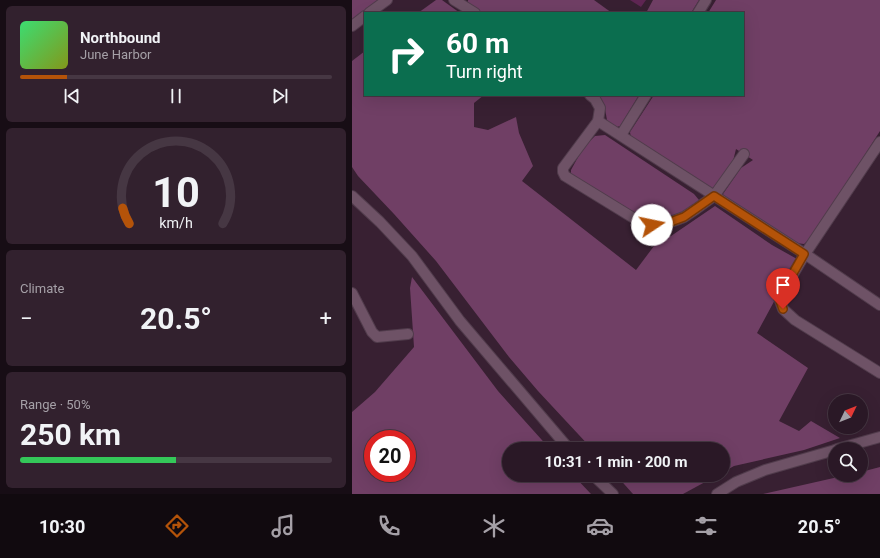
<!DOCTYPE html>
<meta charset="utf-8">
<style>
:root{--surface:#2a1826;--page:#32212e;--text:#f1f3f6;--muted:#a5a0a7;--line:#463743;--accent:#b45309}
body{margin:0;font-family:Roboto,sans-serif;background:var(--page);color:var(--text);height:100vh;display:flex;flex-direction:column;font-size:15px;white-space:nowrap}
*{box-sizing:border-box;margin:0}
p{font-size:13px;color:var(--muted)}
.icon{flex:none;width:22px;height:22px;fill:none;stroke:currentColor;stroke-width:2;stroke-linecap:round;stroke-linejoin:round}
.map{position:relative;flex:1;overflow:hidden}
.sheet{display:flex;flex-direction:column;gap:6px;padding:6px;background:#170d15;width:352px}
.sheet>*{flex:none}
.top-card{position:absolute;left:12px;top:12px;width:380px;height:84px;border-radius:0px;box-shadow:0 4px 16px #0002,0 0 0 1px var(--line);background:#0b6e4f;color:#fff;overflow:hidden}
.needle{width:26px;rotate:47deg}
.fabs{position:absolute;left:476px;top:394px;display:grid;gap:8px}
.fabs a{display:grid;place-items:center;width:40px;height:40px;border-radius:50%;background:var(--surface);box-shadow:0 4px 16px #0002,0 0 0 1px var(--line);font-size:20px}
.speed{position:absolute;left:12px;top:430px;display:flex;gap:8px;font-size:20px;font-weight:700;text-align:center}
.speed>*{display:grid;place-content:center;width:52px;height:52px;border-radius:50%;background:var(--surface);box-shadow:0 4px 16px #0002,0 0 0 1px var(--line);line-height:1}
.speed .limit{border:6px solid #d22;background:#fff;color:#111}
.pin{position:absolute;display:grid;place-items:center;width:34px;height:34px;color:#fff;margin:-41px -17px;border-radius:50% 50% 50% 0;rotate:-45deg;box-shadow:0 0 4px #0007}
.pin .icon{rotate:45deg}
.me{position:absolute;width:44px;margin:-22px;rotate:79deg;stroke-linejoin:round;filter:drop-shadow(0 0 3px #0008)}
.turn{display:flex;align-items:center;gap:14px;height:84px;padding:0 16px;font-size:18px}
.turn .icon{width:52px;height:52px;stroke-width:2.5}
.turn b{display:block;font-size:28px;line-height:34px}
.big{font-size:30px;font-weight:700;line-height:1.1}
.sheet .tile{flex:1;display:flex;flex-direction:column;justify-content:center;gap:6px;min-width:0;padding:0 14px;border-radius:6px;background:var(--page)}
.sheet .dial{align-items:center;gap:0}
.dial svg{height:104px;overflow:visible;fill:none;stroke:var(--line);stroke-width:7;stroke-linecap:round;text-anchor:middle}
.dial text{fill:var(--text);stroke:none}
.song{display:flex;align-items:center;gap:12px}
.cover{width:48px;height:48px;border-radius:6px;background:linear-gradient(135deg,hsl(140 70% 55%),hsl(70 70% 35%))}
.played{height:4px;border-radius:2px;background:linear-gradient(90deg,var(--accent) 15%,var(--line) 15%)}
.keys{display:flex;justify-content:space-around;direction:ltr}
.heat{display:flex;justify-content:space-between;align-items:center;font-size:22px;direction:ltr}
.charge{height:6px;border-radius:3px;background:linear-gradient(90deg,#34c759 50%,var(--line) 0)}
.trip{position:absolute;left:150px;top:442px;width:228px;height:40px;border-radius:20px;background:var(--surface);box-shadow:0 4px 16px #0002,0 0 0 1px var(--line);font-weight:700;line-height:40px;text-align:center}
.dock{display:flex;height:64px;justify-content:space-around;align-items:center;background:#110a0f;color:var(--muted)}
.dock .icon{width:28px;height:28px}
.dock .current{color:var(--accent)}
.dock b{font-size:18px;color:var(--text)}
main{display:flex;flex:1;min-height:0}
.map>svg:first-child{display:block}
</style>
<main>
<section class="sheet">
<div class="tile">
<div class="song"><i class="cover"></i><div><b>Northbound</b><p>June Harbor</p></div></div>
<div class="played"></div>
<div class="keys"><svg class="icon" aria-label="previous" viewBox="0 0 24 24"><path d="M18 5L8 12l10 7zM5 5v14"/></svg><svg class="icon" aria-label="pause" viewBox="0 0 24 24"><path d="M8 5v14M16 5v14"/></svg><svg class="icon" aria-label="next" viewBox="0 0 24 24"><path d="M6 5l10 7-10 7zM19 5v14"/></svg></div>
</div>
<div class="tile dial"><svg viewBox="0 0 100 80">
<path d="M14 69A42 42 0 1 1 86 69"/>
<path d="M14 69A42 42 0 0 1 9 57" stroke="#b45309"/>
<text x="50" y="56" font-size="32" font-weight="700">10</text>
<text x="50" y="72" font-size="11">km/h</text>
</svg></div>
<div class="tile"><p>Climate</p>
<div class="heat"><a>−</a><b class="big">20.5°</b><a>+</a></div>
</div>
<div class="tile"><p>Range · 50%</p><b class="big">250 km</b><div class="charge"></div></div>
</section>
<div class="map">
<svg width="528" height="494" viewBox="0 0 528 494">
<rect width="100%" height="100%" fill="#382032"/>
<g fill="#703f65" fill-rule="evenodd">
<polygon points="0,0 27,0 0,20"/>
<polygon points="84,0 90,0 108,13 66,13"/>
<polygon points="116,0 242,0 260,13 130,13 116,3"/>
<polygon points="301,0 347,0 339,13 294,13"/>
<polygon points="364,0 528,0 528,131 460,237 452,244 444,243 373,200 371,194 389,168 401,160 384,149 381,161 363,188 356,189 279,138 278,132 302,95 391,95 391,13 356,13"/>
<polygon points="13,51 13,95 132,95 122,103 122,127 136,130 164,117 167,133 181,166 170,181 284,270 308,238 319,236 363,206 420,245 445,259 405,333 456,368 427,421 447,431 459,421 488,438 452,450 382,466 371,472 371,449 240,449 186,391 157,357 84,261 42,214 6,176 0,167 0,61"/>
<polygon points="244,95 287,95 268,126 262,128 255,120 253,109"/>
<polygon points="253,135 342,194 347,200 343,208 308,220 289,222 219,177 219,170 231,148 243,136"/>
<path d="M60,277L146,391L198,449H157V475H221L239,494H0V412L23,392L62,347L58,288ZM21,439H55V473H21Z"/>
<polygon points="528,467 528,494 411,494 495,475 509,475 509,472"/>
<polygon points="264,475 366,475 331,494 281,494"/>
</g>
<polygon fill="#5f2653" points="278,0 294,0 289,7"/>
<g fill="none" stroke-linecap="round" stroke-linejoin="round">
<g stroke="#513c4c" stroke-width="12">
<g id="minor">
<polyline points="102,0 123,13"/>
<polyline points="17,13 35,0"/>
<polyline points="346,13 354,0"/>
<polyline points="0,26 13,16"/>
<polyline points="238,95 243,99 248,108 246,121 211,168 211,172 213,176 288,222 300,225 313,224 332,217 344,209 362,196 392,154"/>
<polyline points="246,121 453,254 528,305"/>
<polyline points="269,135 294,95"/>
<polyline points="528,142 453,254 427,298 431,309 443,320 528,373"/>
<polyline points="0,196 28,222 60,256 108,321 217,449"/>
<polyline points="0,293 20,332 25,337 56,334"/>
<polyline points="485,449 528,437"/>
<polyline points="241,475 261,494"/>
<polyline points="365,494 384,482 413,470 483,450"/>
</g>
</g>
<use href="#minor" stroke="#6e5266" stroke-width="10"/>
</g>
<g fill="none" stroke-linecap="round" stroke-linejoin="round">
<g stroke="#753606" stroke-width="10">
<polyline id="route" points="300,225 313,224 332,217 362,196 452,254 427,298 431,309"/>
</g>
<use href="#route" stroke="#b45309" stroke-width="7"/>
</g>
</svg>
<div class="fabs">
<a><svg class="needle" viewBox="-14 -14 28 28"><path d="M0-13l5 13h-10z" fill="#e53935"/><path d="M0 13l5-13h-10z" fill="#a5a0a7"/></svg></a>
<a><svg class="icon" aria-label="search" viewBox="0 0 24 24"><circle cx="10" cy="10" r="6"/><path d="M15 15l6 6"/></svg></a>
</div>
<div class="speed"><div class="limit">20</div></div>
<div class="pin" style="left:431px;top:309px;background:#d93025"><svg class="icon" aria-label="arrive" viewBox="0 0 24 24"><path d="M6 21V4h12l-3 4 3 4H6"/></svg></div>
<svg class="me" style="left:300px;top:225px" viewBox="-20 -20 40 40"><circle r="19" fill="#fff"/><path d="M0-13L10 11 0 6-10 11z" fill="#b45309"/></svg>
<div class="trip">10:31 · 1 min · 200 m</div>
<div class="top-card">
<div class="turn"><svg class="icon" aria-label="right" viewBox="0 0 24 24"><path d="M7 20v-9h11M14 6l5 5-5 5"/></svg><div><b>60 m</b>Turn right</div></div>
</div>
</div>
</main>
<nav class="dock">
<b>10:30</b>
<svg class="icon current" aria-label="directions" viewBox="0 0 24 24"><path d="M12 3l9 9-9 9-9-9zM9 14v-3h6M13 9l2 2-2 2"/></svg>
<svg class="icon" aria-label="music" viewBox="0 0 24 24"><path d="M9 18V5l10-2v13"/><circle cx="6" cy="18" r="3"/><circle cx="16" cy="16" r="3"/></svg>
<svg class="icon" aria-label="phone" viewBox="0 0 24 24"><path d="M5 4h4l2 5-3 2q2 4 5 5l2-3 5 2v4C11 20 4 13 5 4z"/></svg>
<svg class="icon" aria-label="climate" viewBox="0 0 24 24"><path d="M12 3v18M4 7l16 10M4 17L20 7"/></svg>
<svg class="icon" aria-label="car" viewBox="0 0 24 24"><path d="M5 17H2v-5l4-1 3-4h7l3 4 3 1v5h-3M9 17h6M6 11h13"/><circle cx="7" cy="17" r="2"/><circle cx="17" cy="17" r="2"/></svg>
<svg class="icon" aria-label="filters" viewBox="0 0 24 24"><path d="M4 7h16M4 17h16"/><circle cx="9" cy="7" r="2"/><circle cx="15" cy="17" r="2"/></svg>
<b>20.5°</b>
</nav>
